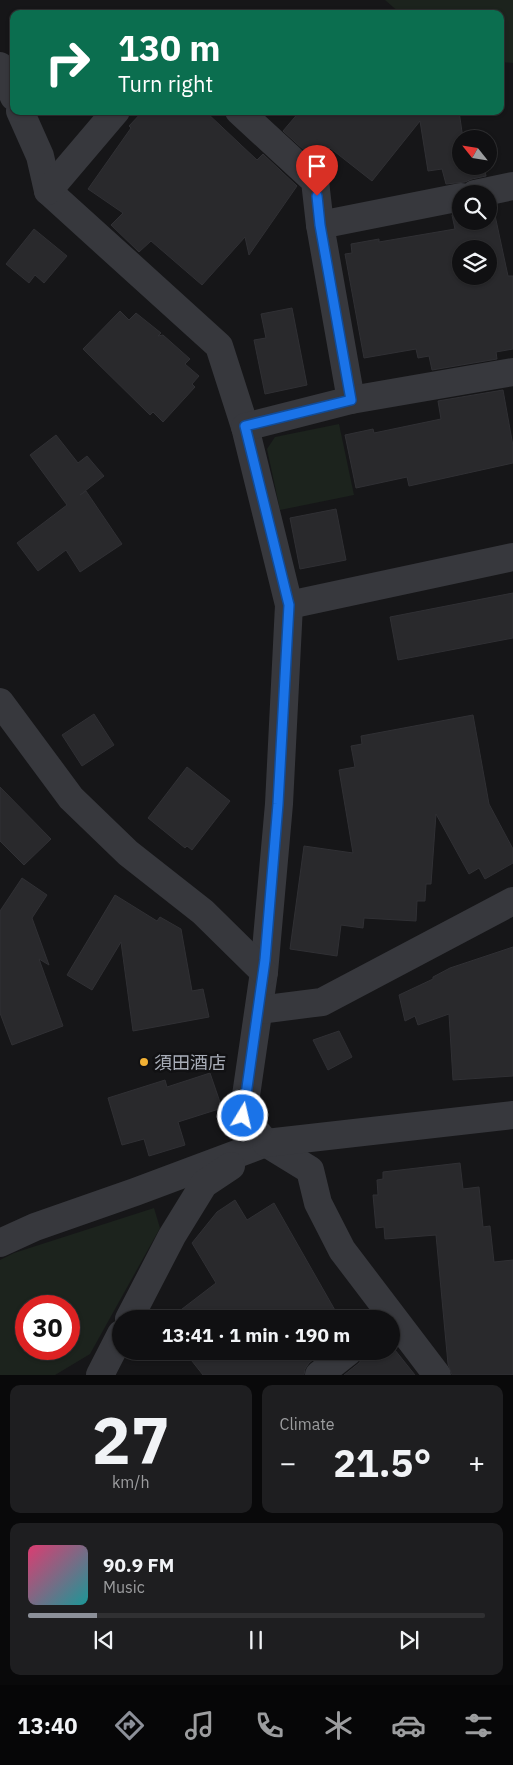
<!DOCTYPE html>
<meta charset="utf-8">
<style>
:root{--surface:#101012;--page:#1e1e20;--text:#f1f3f6;--muted:#9c9d9f;--line:#303032;--accent:#8c9099}
body{margin:0;font-family:"IBM Plex Sans","Noto Sans JP",sans-serif;background:var(--page);color:var(--text);height:100vh;display:flex;flex-direction:column;font-size:19px;white-space:nowrap}
*{box-sizing:border-box;margin:0}
p{font-size:16px;color:var(--muted)}
.icon{flex:none;width:28px;height:28px;fill:none;stroke:currentColor;stroke-width:2;stroke-linecap:round;stroke-linejoin:round}
.map{position:relative;height:1375px;overflow:hidden}
.drawer{display:flex;flex-direction:column;gap:10px;padding:10px;background:#09090a;flex:1}
.drawer>*{flex:none}
.top-card{position:absolute;left:10px;top:10px;width:494px;height:105px;border-radius:10px;box-shadow:0 1px 4px #0004,0 0 0 1px var(--line);background:#0b6e4f;color:#fff;overflow:hidden}
.needle{width:32px;rotate:300deg}
.tools{position:absolute;left:452px;top:130px;display:grid;gap:10px}
.tools a{display:grid;place-items:center;width:45px;height:45px;border-radius:50%;background:var(--surface);box-shadow:0 1px 4px #0004,0 0 0 1px var(--line);font-size:25px}
.speed{position:absolute;left:15px;top:1295px;display:flex;gap:10px;font-size:25px;font-weight:700;text-align:center}
.speed>*{display:grid;place-content:center;width:65px;height:65px;border-radius:50%;background:var(--surface);box-shadow:0 1px 4px #0004,0 0 0 1px var(--line);line-height:1}
.speed .limit{border:8px solid #d22;background:#fff;color:#111}
.pin{position:absolute;display:grid;place-items:center;width:42px;height:42px;color:#fff;margin:-51px -21px;border-radius:50% 50% 50% 0;rotate:-45deg;box-shadow:0 0 5px #0007}
.pin .icon{rotate:45deg}
.me{position:absolute;width:55px;margin:-28px;rotate:9deg;stroke-linejoin:round;filter:drop-shadow(0 0 4px #0008)}
.turn{display:flex;align-items:center;gap:18px;height:105px;padding:0 25px;font-size:22px}
.turn .icon{width:65px;height:65px;stroke-width:2.5}
.turn b{display:block;font-size:35px;line-height:42px}
.big{font-size:38px;font-weight:700;line-height:1.1}
.drawer .tile{flex:1;display:flex;flex-direction:column;justify-content:center;gap:8px;min-width:0;padding:0 18px;border-radius:10px;background:var(--page)}
.drawer .dial{align-items:center;gap:0}
.dial b{font-size:65px;line-height:1}
.song{display:flex;align-items:center;gap:15px}
.cover{width:60px;height:60px;border-radius:8px;background:linear-gradient(135deg,hsl(340 70% 55%),hsl(180 70% 35%))}
.played{height:5px;border-radius:2px;background:linear-gradient(90deg,var(--accent) 15%,var(--line) 15%)}
.keys{display:flex;justify-content:space-around;direction:ltr}
.heat{display:flex;justify-content:space-between;align-items:center;font-size:28px;direction:ltr}
.drawer .tiles{flex:1;display:grid;gap:10px;grid-template-columns:1fr 1fr}
.tile:last-child{grid-column:span 2}
.trip{position:absolute;left:112px;top:1310px;width:288px;height:50px;border-radius:25px;background:var(--surface);box-shadow:0 1px 4px #0004,0 0 0 1px var(--line);font-weight:700;line-height:50px;text-align:center}
.menu{display:flex;height:80px;justify-content:space-around;align-items:center;background:#060607;color:var(--muted)}
.menu .icon{width:35px;height:35px}
.menu .selected{color:var(--accent)}
.menu b{font-size:22px;color:var(--text)}
.map>svg:first-child{display:block}
</style>
<div class="map">
<svg width="513" height="1375" viewBox="0 0 513 1375">
<rect width="100%" height="100%" fill="#161618"/>
<g fill="#1c231d" fill-rule="evenodd">
<polygon points="385,0 513,0 513,63 500,62 500,14 401,14"/>
<polygon points="339,424 354,495 280,510 267,449 275,437"/>
<path d="M154,1208L160,1228L90,1354L55,1375H0V1260L14,1253ZM26,1306H69V1349H26Z"/>
</g>
<g fill="#29292c" stroke="#303034" fill-rule="evenodd">
<polygon points="143,111 205,111 257,160 263,154 297,186 249,255 245,237 202,285 151,241 139,252 111,225 123,213 88,189 131,128 129,126"/>
<polygon points="300,111 459,111 463,139 461,139 461,166 457,166 484,166 486,176 472,179 465,182 446,184 442,169 428,171 420,121 372,181 330,148 317,162 283,131"/>
<path d="M493,206L508,276H513V349L496,352L497,359L432,370L429,356L418,358L416,349L364,358L345,254L352,253L351,244L379,239V242L455,229L452,215L461,213V221H489V207ZM461,249H489V276H461Z"/>
<polygon points="34,229 67,256 44,283 35,275 29,283 6,264"/>
<polygon points="292,308 307,385 265,394 254,340 266,338 261,314"/>
<polygon points="120,311 129,320 136,313 161,333 158,336 163,335 190,359 185,364 199,376 192,384 195,387 163,422 153,412 150,415 83,349"/>
<polygon points="503,390 513,446 513,463 409,486 407,477 356,488 345,435 373,429 374,433 441,419 438,401"/>
<polygon points="56,435 78,463 87,456 104,476 80,495 86,491 122,544 80,572 66,550 38,571 17,543 67,505 30,455"/>
<polygon points="336,509 346,560 300,569 290,518"/>
<polygon points="513,593 513,638 398,660 390,617"/>
<polygon points="94,714 114,745 82,766 62,735"/>
<polygon points="473,715 489,804 513,849 513,863 485,879 479,868 469,874 436,814 431,884 426,884 425,901 417,901 416,921 364,918 363,928 341,925 337,956 290,949 304,846 353,853 339,770 355,767 351,746 362,744 361,736"/>
<polygon points="187,767 230,801 192,850 187,846 185,848 148,818"/>
<polygon points="0,787 51,839 24,865 0,841"/>
<polygon points="22,878 47,895 32,918 49,965 39,959 63,1026 12,1045 0,1013 0,911"/>
<polygon points="115,895 157,921 160,917 181,929 192,991 203,989 209,1017 133,1031 121,942 92,990 67,975"/>
<polygon points="513,947 513,1076 453,1080 449,1014 418,1025 415,1016 405,1021 399,995 433,979 433,977 450,968"/>
<polygon points="339,1031 352,1057 328,1070 313,1040"/>
<polygon points="210,1073 222,1108 178,1122 185,1145 149,1156 144,1139 122,1145 108,1098 165,1080 167,1087"/>
<polygon points="460,1163 463,1189 479,1187 483,1227 490,1226 494,1262 513,1260 513,1375 452,1375 448,1364 436,1235 385,1239 384,1227 376,1228 373,1195 378,1195 377,1180 383,1179 383,1172"/>
<polygon points="235,1200 247,1220 274,1203 340,1319 169,1319 216,1283 192,1243 217,1212"/>
<polygon points="391,1345 415,1375 344,1375 359,1363 363,1357 364,1351 391,1351"/>
<polygon points="184,1351 324,1351 309,1363 305,1369 304,1375 203,1375"/>
</g>
<g fill="none" stroke-linecap="round" stroke-linejoin="round">
<g stroke="#37383d" stroke-width="28">
<polyline points="0,66 14,97"/>
<polyline points="20,111 40,156 48,191 219,346 245,427 289,605 279,804 264,972 243,1116 266,1143 310,1170 318,1203 342,1250 437,1375"/>
<polyline points="239,111 315,181 320,225 351,400"/>
<polyline points="48,191 116,111"/>
<polyline points="475,194 513,186"/>
<polyline points="320,225 461,197"/>
<polyline points="245,427 351,400 513,372"/>
<polyline points="289,605 513,557"/>
<polyline points="0,702 71,798 128,853 203,912 264,972"/>
<polyline points="259,1010 322,1002 513,901"/>
<polyline points="0,1243 35,1227 135,1192 266,1143"/>
<polyline points="129,1319 172,1236 204,1184 231,1166"/>
<polyline points="100,1375 121,1334"/>
<polyline points="319,1375 349,1351"/>
</g>
<polyline stroke="#37383d" stroke-width="28" points="266,1143 513,1115"/>
</g>
<g fill="none" stroke-linecap="round" stroke-linejoin="round">
<g stroke="#114b97" stroke-width="12">
<polyline id="route" points="243,1116 265,960 278,804 289,605 245,426 351,400 320,225 317,196"/>
</g>
<use href="#route" stroke="#1a73e8" stroke-width="9"/>
</g>
<circle fill="#f2b134" stroke="#111113" stroke-width="2" cx="144" cy="1062" r="5"/>
<g text-anchor="middle" dominant-baseline="central" stroke-width="5" stroke-linejoin="round" paint-order="stroke">
<g font-size="18" fill="#a8adb8" stroke="#111113" text-anchor="start">
<text x="154" y="1062">須田酒店</text>
</g>
</g>
</svg>
<div class="tools">
<a><svg class="needle" viewBox="-14 -14 28 28"><path d="M0-13l5 13h-10z" fill="#e53935"/><path d="M0 13l5-13h-10z" fill="#9c9d9f"/></svg></a>
<a><svg class="icon" aria-label="search" viewBox="0 0 24 24"><circle cx="10" cy="10" r="6"/><path d="M15 15l6 6"/></svg></a>
<a><svg class="icon" aria-label="layers" viewBox="0 0 24 24"><path d="M12 4l9 5-9 5-9-5zM3 14l9 5 9-5"/></svg></a>
</div>
<div class="speed"><div class="limit">30</div></div>
<div class="pin" style="left:317px;top:196px;background:#d93025"><svg class="icon" aria-label="arrive" viewBox="0 0 24 24"><path d="M6 21V4h12l-3 4 3 4H6"/></svg></div>
<svg class="me" style="left:243px;top:1116px" viewBox="-20 -20 40 40"><circle r="17" fill="#1a73e8" stroke="#fff" stroke-width="3"/><path d="M0-11L8 9 0 5-8 9z" fill="#fff"/></svg>
<div class="trip">13:41 · 1 min · 190 m</div>
<div class="top-card">
<div class="turn"><svg class="icon" aria-label="right" viewBox="0 0 24 24"><path d="M7 20v-9h11M14 6l5 5-5 5"/></svg><div><b>130 m</b>Turn right</div></div>
</div>
</div>
<section class="drawer">
<div class="tiles">
<div class="tile dial"><b>27</b><p>km/h</p></div>
<div class="tile"><p>Climate</p>
<div class="heat"><a>−</a><b class="big">21.5°</b><a>+</a></div>
</div>
<div class="tile">
<div class="song"><i class="cover"></i><div><b>90.9 FM</b><p>Music</p></div></div>
<div class="played"></div>
<div class="keys"><svg class="icon" aria-label="previous" viewBox="0 0 24 24"><path d="M18 5L8 12l10 7zM5 5v14"/></svg><svg class="icon" aria-label="pause" viewBox="0 0 24 24"><path d="M8 5v14M16 5v14"/></svg><svg class="icon" aria-label="next" viewBox="0 0 24 24"><path d="M6 5l10 7-10 7zM19 5v14"/></svg></div>
</div>
</div>
</section>
<nav class="menu">
<b>13:40</b>
<svg class="icon selected" aria-label="directions" viewBox="0 0 24 24"><path d="M12 3l9 9-9 9-9-9zM9 14v-3h6M13 9l2 2-2 2"/></svg>
<svg class="icon" aria-label="music" viewBox="0 0 24 24"><path d="M9 18V5l10-2v13"/><circle cx="6" cy="18" r="3"/><circle cx="16" cy="16" r="3"/></svg>
<svg class="icon" aria-label="phone" viewBox="0 0 24 24"><path d="M5 4h4l2 5-3 2q2 4 5 5l2-3 5 2v4C11 20 4 13 5 4z"/></svg>
<svg class="icon" aria-label="climate" viewBox="0 0 24 24"><path d="M12 3v18M4 7l16 10M4 17L20 7"/></svg>
<svg class="icon" aria-label="car" viewBox="0 0 24 24"><path d="M5 17H2v-5l4-1 3-4h7l3 4 3 1v5h-3M9 17h6M6 11h13"/><circle cx="7" cy="17" r="2"/><circle cx="17" cy="17" r="2"/></svg>
<svg class="icon" aria-label="filters" viewBox="0 0 24 24"><path d="M4 7h16M4 17h16"/><circle cx="9" cy="7" r="2"/><circle cx="15" cy="17" r="2"/></svg>
</nav>
